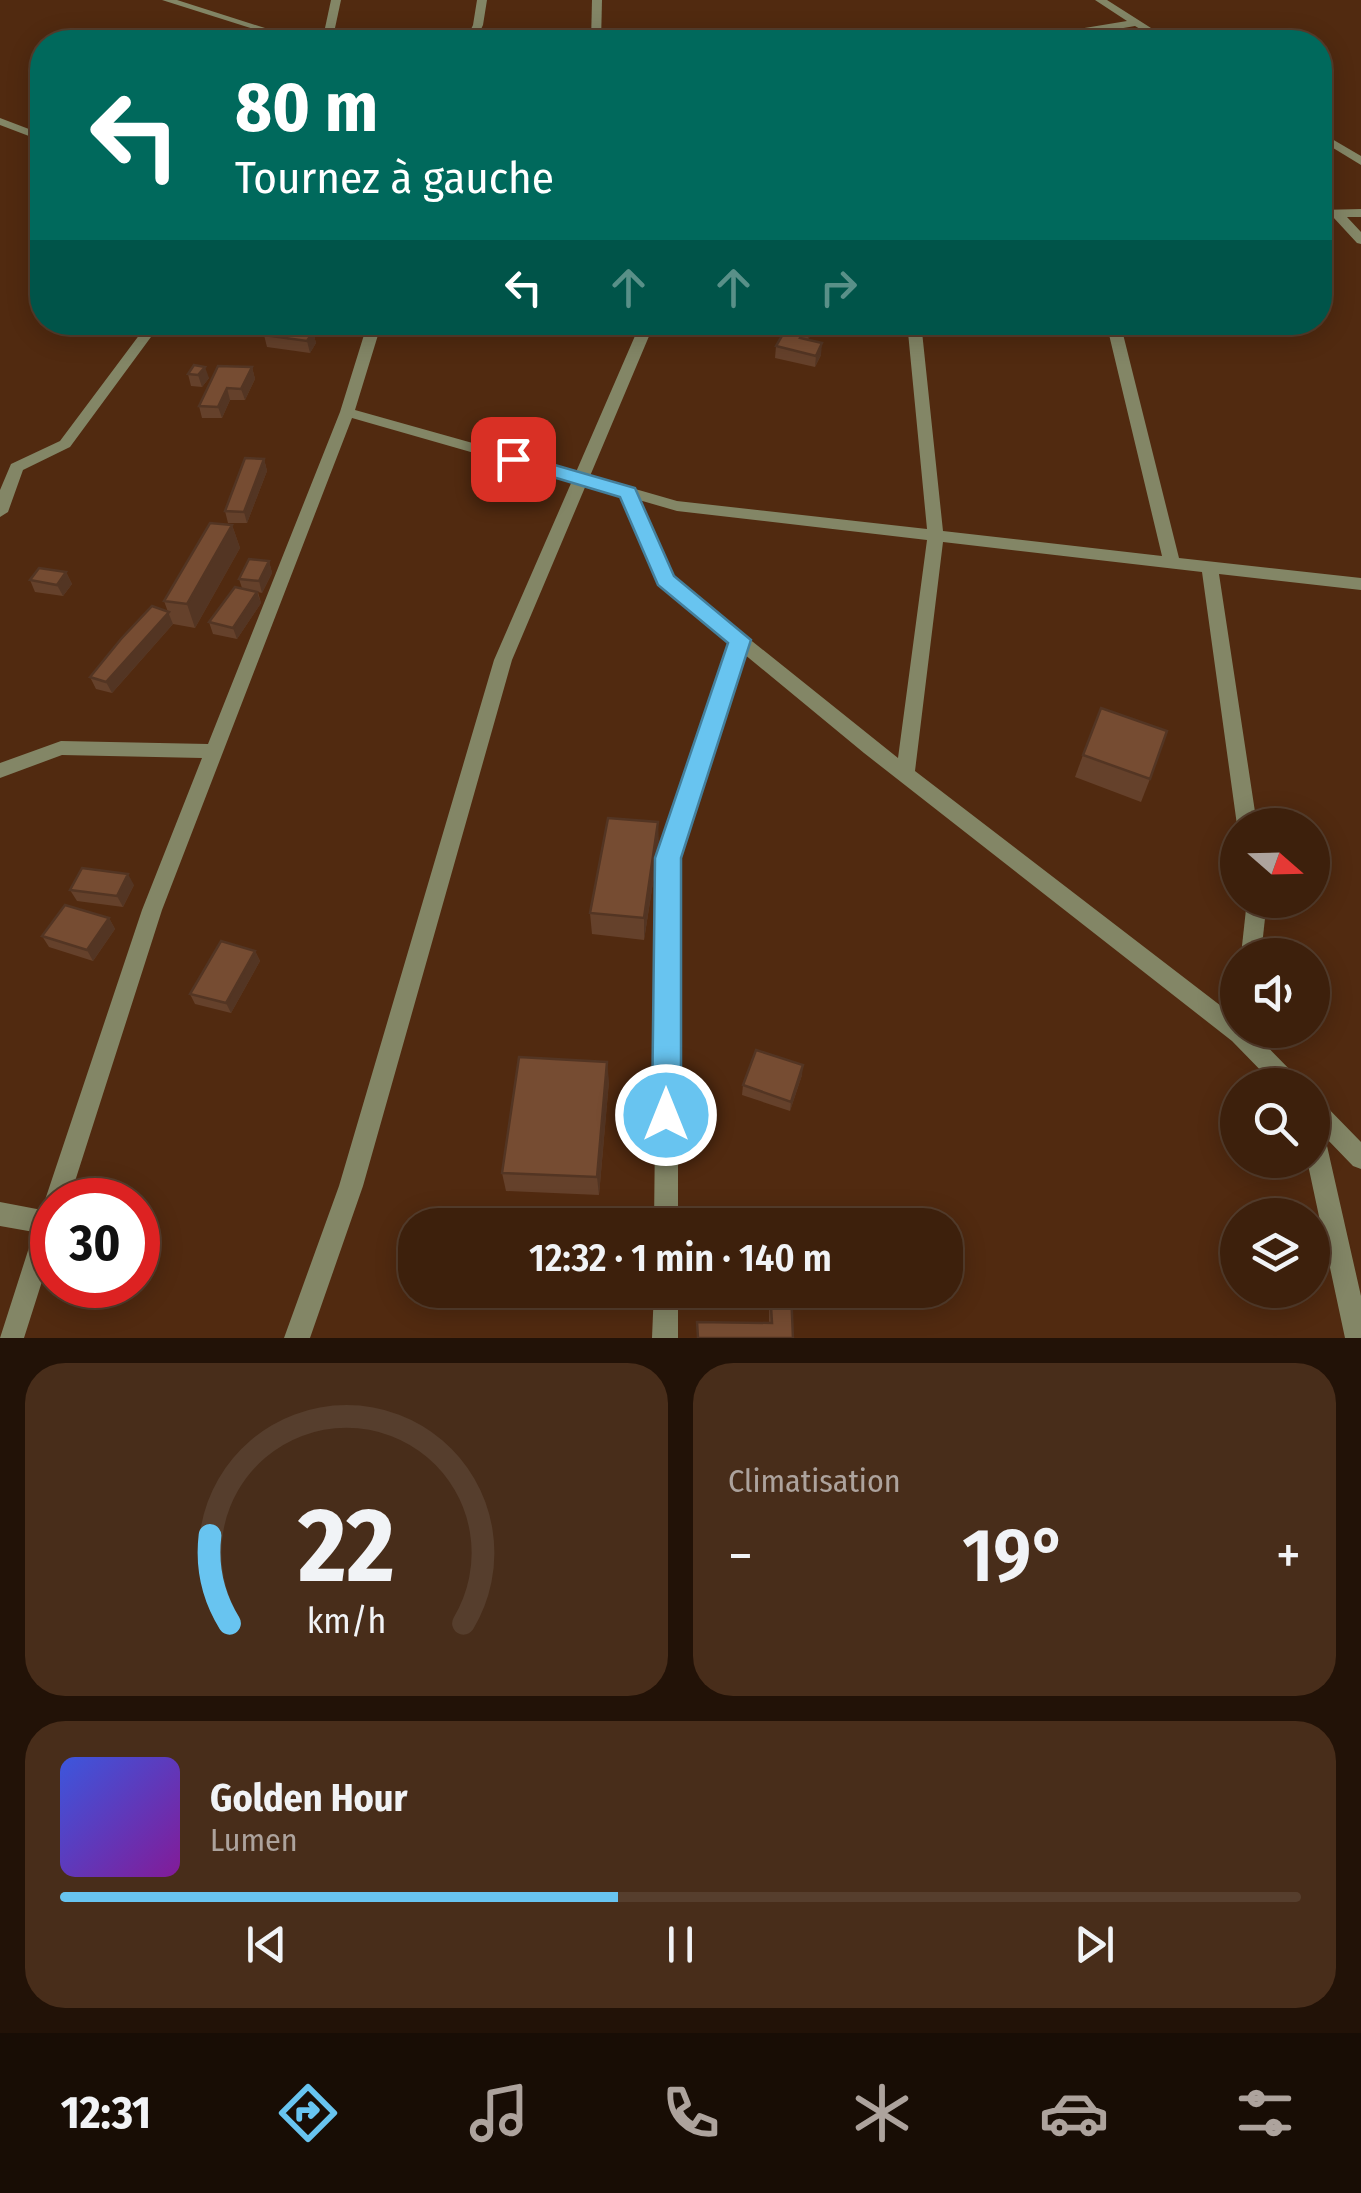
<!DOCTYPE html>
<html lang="fr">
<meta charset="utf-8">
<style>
:root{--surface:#3d200c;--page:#482d1a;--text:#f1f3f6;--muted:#ada39d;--line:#563e2d;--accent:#68c4f0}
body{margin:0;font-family:"Fira Sans Condensed",sans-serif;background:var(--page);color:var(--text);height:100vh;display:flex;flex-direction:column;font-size:38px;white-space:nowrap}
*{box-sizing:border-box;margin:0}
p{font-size:32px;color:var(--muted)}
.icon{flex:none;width:55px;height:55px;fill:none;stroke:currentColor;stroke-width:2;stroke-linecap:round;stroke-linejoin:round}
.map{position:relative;height:1338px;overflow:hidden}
.drawer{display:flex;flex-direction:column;gap:25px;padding:25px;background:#221207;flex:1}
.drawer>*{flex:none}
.top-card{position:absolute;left:30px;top:30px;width:1302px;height:305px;border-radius:40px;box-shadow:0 5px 25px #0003,0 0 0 2px var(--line);background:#00695c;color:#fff;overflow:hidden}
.needle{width:65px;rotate:110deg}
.buttons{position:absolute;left:1220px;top:808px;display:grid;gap:20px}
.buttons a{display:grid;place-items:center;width:110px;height:110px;border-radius:50%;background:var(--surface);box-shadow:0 5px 25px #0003,0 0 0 2px var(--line);font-size:50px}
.speed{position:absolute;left:30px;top:1178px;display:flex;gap:20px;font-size:50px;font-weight:700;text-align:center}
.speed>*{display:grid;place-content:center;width:130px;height:130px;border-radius:50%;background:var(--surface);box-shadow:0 5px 25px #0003,0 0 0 2px var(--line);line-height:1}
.speed .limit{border:15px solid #d22;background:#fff;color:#111}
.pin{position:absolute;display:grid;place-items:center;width:85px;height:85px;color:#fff;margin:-42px;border-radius:20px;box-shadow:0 5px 15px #0006}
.me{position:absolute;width:110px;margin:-55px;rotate:0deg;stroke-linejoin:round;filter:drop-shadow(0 0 8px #0008)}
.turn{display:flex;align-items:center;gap:35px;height:210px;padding:0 40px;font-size:45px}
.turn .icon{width:130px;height:130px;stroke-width:2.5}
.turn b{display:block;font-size:70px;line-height:85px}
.lanes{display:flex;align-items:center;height:95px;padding:0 40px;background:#0003;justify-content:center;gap:50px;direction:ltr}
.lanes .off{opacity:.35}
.big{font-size:75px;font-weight:600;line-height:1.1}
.drawer .card{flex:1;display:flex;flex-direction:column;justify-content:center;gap:15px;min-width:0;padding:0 35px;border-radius:40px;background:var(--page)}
.drawer .dial{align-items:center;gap:0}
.dial svg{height:260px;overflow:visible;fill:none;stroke:var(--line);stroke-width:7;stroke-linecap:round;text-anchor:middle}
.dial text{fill:var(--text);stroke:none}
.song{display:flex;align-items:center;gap:30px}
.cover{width:120px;height:120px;border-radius:15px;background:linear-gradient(135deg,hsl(230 70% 55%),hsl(290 70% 35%))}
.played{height:10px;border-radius:5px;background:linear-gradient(90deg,var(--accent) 45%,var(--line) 45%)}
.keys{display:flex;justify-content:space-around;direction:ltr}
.heat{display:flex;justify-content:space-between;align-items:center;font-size:55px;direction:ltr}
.drawer .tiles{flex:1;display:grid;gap:25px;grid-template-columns:1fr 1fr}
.card:last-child{grid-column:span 2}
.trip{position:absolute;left:398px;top:1208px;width:565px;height:100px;border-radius:40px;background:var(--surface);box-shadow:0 5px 25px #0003,0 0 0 2px var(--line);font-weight:600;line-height:100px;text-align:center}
.tab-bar{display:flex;height:160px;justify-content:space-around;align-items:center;background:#180d05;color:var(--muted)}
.tab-bar .icon{width:70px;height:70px}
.tab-bar .on{color:var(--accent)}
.tab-bar b{font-size:45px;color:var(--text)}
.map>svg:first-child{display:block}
</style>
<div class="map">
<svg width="1361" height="1338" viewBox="0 0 1361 1338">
<rect width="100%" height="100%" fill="#512a10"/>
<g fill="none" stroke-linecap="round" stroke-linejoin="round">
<g fill="#838666" fill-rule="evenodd">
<polygon points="162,0 177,0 309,42 295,42"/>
<polygon points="331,0 341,0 332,42 322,42"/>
<polygon points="477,0 487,0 483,25 475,42 465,42 473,25"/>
<polygon points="592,0 602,0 601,42 591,42"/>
<polygon points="1095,0 1107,0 1173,42 1162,42 1135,26 1042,42 1042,35 1127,21"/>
<polygon points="0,118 42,134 42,141 0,125"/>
<polygon points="1320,132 1361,156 1361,165 1320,140"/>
<polygon points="1361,209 1361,217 1347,217 1361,232 1361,244 1357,243 1333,217 1320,218 1320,210"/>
<polygon points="149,322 162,322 70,447 23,470 8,512 0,517 0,490 11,464 60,441"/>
<path d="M368,322H382L355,410L576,472L641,322H655L590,476L677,501L927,529L907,322H921L943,531L1162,556L1106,322H1120L1179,558L1361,578V590L1219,574L1257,825H1237L1202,572L943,542L915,771L1238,1019V1030H1251L1298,1078L1301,1085H1275L1232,1041L864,753L744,654L678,858V1225H654L658,858L731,643L659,584L622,495L586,485L512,660L363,1186L310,1338H284L339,1186L494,660L572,481L352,418L162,910L69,1200H52V1250L24,1338H0L34,1232L0,1226V1202L42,1210L47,1205L45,1200L142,910L202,758L62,755L0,778V763L61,741L208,744L340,412ZM639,500L677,511L927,540L898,758L672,577Z"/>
<polygon points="1247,900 1267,900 1261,955 1241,955"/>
<polygon points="1312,1098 1320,1100 1361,1142 1361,1169 1353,1166 1325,1137 1361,1296 1361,1338 1345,1338 1307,1160 1312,1160"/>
<polygon points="654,1290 678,1290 678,1338 652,1338"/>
</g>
</g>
<g fill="#65412b">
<polygon points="273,322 300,322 295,330 313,332 316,343 310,353 267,347 264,335"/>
<polygon points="797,322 813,322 812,332 808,340 821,355 815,367 775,358 776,346 796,329"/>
<polygon points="194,365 209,378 202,387 191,386 188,374"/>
<polygon points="252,367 255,379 245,400 230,400 222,418 202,418 199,406"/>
<polygon points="264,459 267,471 247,523 228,523 225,511"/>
<polygon points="232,525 240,548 195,628 173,624 112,693 96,689 90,677 168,612 164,601"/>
<polygon points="269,561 272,573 262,593 258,592 261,603 237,639 213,634 209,622 242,588 239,579"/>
<polygon points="66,572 72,584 63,596 35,592 30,580"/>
<polygon points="1083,755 1150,779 1141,802 1075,777"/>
<polygon points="659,844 644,940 592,934 590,913"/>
<polygon points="134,885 123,907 77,901 70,890"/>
<polygon points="109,918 115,929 93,961 49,947 42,936"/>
<polygon points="255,951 260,961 231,1013 195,1004 190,994"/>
<polygon points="802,1075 790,1111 742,1095 743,1085"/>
<polygon points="609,1081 599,1195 506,1191 502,1173"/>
<polygon points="769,1290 791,1290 793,1338 769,1323"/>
</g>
<g fill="#533523">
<polygon points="290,322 300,322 288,340 285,328"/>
<polygon points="812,322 812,332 808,340 809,328"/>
<polygon points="313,332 316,343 310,353 307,341"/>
<polygon points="822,343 821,355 815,367 816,356"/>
<polygon points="205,367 209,378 202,387 198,375"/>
<polygon points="252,367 255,379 245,400 241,389"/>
<polygon points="227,388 230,400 222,418 218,407"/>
<polygon points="264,459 267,471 247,523 244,512"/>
<polygon points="232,525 240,548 195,628 187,604"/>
<polygon points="269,561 272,573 262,593 259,581"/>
<polygon points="66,572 72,584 63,596 57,585"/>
<polygon points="257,592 261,603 237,639 233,628"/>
<polygon points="168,612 173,624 112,693 106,682"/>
<polygon points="658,822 659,844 644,940 644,918"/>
<polygon points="128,874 134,885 123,907 117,896"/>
<polygon points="109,918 115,929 93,961 87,950"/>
<polygon points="255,951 260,961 231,1013 226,1003"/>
<polygon points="607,1062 609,1081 599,1195 597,1177"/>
<polygon points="803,1065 802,1075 790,1111 791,1102"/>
</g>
<g fill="#764c32" stroke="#533523" stroke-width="2.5">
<polygon points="273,322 290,322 285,328 313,332 307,341 264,335"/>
<polygon points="798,322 812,322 809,328 796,325"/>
<polygon points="787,327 804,331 800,338 822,343 816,356 776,346"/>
<polygon points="194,365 205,367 198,375 188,374"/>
<polygon points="218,366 252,367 241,389 227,388 218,407 199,406"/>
<polygon points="245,458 264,459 244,512 225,511"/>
<polygon points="210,523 232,525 187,604 164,601"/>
<polygon points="249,559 269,561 259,581 239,579"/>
<polygon points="39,568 66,572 57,585 30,580"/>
<polygon points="235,587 257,592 233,628 209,622"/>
<polygon points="152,606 169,612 106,682 90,677 121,639"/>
<polygon points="1101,708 1167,731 1150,779 1083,755"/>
<polygon points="608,818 658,822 644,918 590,913"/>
<polygon points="82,868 128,874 117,896 70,890"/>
<polygon points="65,905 109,918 87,950 42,936"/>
<polygon points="221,941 255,951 226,1003 190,994"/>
<polygon points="756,1050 803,1065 791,1102 743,1085"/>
<polygon points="519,1057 607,1062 597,1177 502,1173"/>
<polygon points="770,1290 791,1290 793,1338 698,1338 697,1322 772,1323"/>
</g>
<polygon fill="#68c4f0" stroke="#447f9c" stroke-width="2.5" points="513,453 635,488 674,576 751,640 681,858 681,1115 677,1125 666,1129 656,1125 652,1115 655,858 728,643 658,585 620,497 506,463 503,459"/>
</svg>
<div class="buttons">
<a><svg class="needle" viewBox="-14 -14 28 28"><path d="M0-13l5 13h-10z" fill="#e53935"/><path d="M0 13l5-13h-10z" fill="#ada39d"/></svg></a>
<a><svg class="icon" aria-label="sound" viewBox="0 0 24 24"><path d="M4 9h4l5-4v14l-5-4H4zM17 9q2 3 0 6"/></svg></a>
<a><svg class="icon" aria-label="search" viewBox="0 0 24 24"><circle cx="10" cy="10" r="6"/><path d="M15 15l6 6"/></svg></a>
<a><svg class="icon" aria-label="layers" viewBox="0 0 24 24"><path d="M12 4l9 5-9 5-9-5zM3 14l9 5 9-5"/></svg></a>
</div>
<div class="speed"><div class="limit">30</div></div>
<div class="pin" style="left:513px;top:459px;background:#d93025"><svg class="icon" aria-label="arrive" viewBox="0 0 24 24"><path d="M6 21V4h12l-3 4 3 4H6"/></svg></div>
<svg class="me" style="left:666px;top:1115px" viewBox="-20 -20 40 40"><circle r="17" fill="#68c4f0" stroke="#fff" stroke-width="3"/><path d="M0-11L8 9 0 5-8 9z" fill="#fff"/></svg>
<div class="trip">12:32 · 1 min · 140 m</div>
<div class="top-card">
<div class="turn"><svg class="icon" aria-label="left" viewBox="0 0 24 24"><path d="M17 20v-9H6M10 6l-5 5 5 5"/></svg><div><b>80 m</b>Tournez à gauche</div></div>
<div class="lanes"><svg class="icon" aria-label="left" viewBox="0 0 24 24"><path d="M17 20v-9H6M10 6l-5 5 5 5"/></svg><svg class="icon off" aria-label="ahead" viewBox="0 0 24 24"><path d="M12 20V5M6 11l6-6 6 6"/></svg><svg class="icon off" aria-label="ahead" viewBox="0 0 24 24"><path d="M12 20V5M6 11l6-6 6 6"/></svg><svg class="icon off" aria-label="right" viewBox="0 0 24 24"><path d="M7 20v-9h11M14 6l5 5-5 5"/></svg></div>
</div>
</div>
<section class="drawer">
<div class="tiles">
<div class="card dial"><svg viewBox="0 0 100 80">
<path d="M14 69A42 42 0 1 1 86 69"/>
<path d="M14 69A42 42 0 0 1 8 42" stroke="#68c4f0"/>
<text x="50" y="56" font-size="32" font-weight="700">22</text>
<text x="50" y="72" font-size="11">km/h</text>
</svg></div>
<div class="card"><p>Climatisation</p>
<div class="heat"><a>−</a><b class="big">19°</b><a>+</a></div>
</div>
<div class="card">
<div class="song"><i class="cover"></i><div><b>Golden Hour</b><p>Lumen</p></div></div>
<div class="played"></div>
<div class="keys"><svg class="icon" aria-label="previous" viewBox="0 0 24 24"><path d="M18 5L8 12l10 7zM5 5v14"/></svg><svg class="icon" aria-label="pause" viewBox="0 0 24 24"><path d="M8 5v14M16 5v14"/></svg><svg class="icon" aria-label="next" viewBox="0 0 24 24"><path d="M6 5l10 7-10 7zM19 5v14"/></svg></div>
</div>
</div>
</section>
<nav class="tab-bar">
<b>12:31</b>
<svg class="icon on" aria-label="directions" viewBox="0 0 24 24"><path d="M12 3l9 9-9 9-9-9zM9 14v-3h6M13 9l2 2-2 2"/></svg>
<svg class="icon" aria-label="music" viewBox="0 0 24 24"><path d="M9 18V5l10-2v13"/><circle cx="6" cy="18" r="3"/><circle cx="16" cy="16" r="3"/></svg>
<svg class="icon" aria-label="phone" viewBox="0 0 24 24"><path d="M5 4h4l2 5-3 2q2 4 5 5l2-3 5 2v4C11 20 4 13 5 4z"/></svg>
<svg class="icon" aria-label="climate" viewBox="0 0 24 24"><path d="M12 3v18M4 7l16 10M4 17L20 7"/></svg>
<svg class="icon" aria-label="car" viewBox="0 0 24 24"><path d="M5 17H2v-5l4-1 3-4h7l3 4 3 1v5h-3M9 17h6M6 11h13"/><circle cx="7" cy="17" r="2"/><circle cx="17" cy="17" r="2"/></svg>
<svg class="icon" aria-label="filters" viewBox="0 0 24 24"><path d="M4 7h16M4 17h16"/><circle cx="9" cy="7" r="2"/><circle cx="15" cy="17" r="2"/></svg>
</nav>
